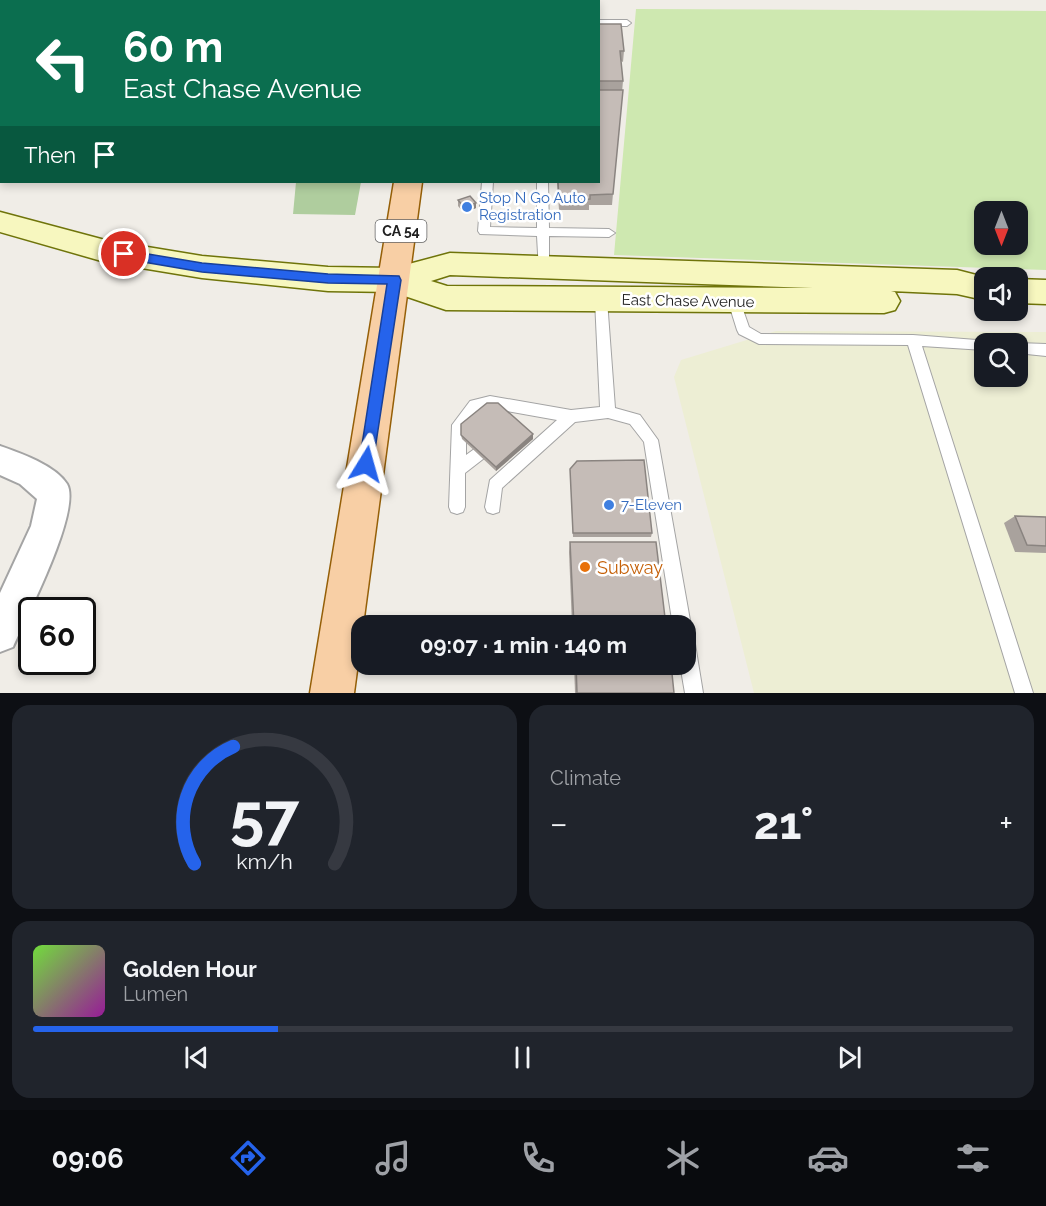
<!DOCTYPE html>
<meta charset="utf-8">
<style>
:root{--surface:#171b24;--page:#20242c;--text:#f1f3f6;--muted:#9ea1a6;--line:#363941;--accent:#2563eb}
body{margin:0;font-family:Raleway,sans-serif;background:var(--page);color:var(--text);height:100vh;display:flex;flex-direction:column;font-size:22px;white-space:nowrap}
*{box-sizing:border-box;margin:0}
p{font-size:20px;color:var(--muted)}
.icon{flex:none;width:33px;height:33px;fill:none;stroke:currentColor;stroke-width:2;stroke-linecap:round;stroke-linejoin:round}
.map{position:relative;height:693px;overflow:hidden}
.details{display:flex;flex-direction:column;gap:12px;padding:12px;background:#0d0f14;flex:1}
.details>*{flex:none}
.banner{position:absolute;left:0px;top:0px;width:600px;height:183px;box-shadow:0 3px 9px #0003;background:#0b6e4f;color:#fff;overflow:hidden}
.needle{width:39px;rotate:180deg}
.tools{position:absolute;left:974px;top:201px;display:grid;gap:12px}
.tools a{display:grid;place-items:center;width:54px;height:54px;border-radius:12px;background:var(--surface);box-shadow:0 3px 9px #0003;font-size:30px}
.speed{position:absolute;left:18px;top:597px;display:flex;gap:12px;font-size:30px;font-weight:700;text-align:center}
.speed>*{display:grid;place-content:center;width:78px;height:78px;border-radius:50%;background:var(--surface);box-shadow:0 3px 9px #0003;line-height:1}
.speed .limit{border:3px solid #111;border-radius:9px;background:#fff;color:#111}
.pin{position:absolute;display:grid;place-items:center;width:51px;height:51px;color:#fff;margin:-26px;border:3px solid #fff;border-radius:50%;box-shadow:0 2px 6px #0007}
.me{position:absolute;width:66px;margin:-33px;rotate:8deg;stroke-linejoin:round;filter:drop-shadow(0 0 4px #0008)}
.turn{display:flex;align-items:center;gap:21px;height:126px;padding:0 24px;font-size:27px}
.turn .icon{width:78px;height:78px;stroke-width:2.5}
.turn b{display:block;font-size:42px;line-height:51px}
.then{display:flex;align-items:center;height:57px;padding:0 24px;background:#0003;gap:12px;font-size:22px}
.big{font-size:45px;font-weight:700;line-height:1.1}
.details .card{flex:1;display:flex;flex-direction:column;justify-content:center;gap:9px;min-width:0;padding:0 21px;border-radius:18px;background:var(--page)}
.details .dial{align-items:center;gap:0}
.dial svg{height:156px;overflow:visible;fill:none;stroke:var(--line);stroke-width:7;stroke-linecap:round;text-anchor:middle}
.dial text{fill:var(--text);stroke:none}
.song{display:flex;align-items:center;gap:18px}
.cover{width:72px;height:72px;border-radius:9px;background:linear-gradient(135deg,hsl(100 70% 55%),hsl(300 70% 35%))}
.played{height:6px;border-radius:3px;background:linear-gradient(90deg,var(--accent) 25%,var(--line) 25%)}
.keys{display:flex;justify-content:space-around;direction:ltr}
.heat{display:flex;justify-content:space-between;align-items:center;font-size:33px;direction:ltr}
.details .tiles{flex:1;display:grid;gap:12px;grid-template-columns:1fr 1fr}
.card:last-child{grid-column:span 2}
.trip{position:absolute;left:351px;top:615px;width:345px;height:60px;border-radius:18px;background:var(--surface);box-shadow:0 3px 9px #0003;font-weight:700;line-height:60px;text-align:center}
.tabs{display:flex;height:96px;justify-content:space-around;align-items:center;background:#090b0e;color:var(--muted)}
.tabs .icon{width:42px;height:42px}
.tabs .active{color:var(--accent)}
.tabs b{font-size:27px;color:var(--text)}
.map>svg:first-child{display:block}
</style>
<div class="map">
<svg width="1046" height="693" viewBox="0 0 1046 693">
<rect width="100%" height="100%" fill="#f0ede7"/>
<path fill="#edeed4" fill-rule="evenodd" d="M776,331L1046,332V693H754L674,377L681,360ZM984,344H1017V376H984Z"/>
<path fill="#cee8b0" fill-rule="evenodd" d="M636,9L1046,11V270L614,255ZM984,212H1017V244H984Z"/>
<polygon fill="#afcd9e" points="296,182 361,182 355,215 293,214"/>
<g fill="none" stroke-linecap="round" stroke-linejoin="round">
<g stroke="#a4a4a4" stroke-width="2">
<g id="lane">
<polygon points="598,20 627,20 631,23 627,26 598,26"/>
<polygon points="482,182 493,182 490,227 537,228 537,182 548,182 549,228 609,229 615,233 609,237 549,236 549,268 543,273 539,271 537,236 480,234 478,231"/>
<polygon points="601,295 607,300 615,408 640,415 658,440 691,626 686,633 686,626 673,626 644,442 630,424 608,418 575,422 502,488 499,512 493,514 487,512 485,507 490,480 557,420 490,408 479,410 466,427 466,455 491,437 496,439 498,444 496,449 465,473 465,507 463,512 457,514 451,512 449,507 452,425 470,401 490,396 571,410 600,407 595,300"/>
<polygon points="734,296 740,301 749,327 761,334 913,335 989,341 990,344 984,344 984,350 922,346 1033,693 1015,693 908,345 759,344 739,334 737,330 728,301"/>
<polygon points="1017,343 1046,344 1046,356 1017,353 1017,344 1014,344"/>
<polygon points="686,635 692,638 695,644 703,693 685,693 680,664 686,664"/>
</g>
</g>
<g stroke="#a4a4a4" stroke-width="4">
<g id="street">
<polygon points="0,0 4,2 2,2 2,14"/>
<rect x="0" y="79" width="2" height="12"/>
<polygon points="2,105 2,119 0,120 0,106"/>
<path d="M0,446C20,453 55,465 67,484C82,510 26,618 13,647L0,652V593L31,526L37,499L20,484L0,475Z"/>
</g>
</g>
<g stroke="#6f740a" stroke-width="3">
<g id="secondary">
<path d="M0,212L105,240L202,256L328,267L394,268L450,253L957,270L988,278H984V300L957,294L891,291L895,292L900,301L895,310L884,313L446,310L393,292L328,291L202,278L105,262L0,232ZM450,275L813,288L447,286L431,281Z"/>
<polygon points="1017,279 1046,280 1046,304 1017,303"/>
</g>
</g>
<g stroke="#955f07" stroke-width="3">
<g id="primary">
<rect x="423" y="0" width="22" height="2"/>
<polygon points="394,182 422,182 354,693 310,693"/>
</g>
</g>
<use href="#lane" fill="#fff" fill-rule="evenodd"/>
<use href="#street" fill="#fff" fill-rule="evenodd"/>
<use href="#secondary" fill="#f7f7bf" fill-rule="evenodd"/>
<use href="#primary" fill="#f8cfa5" fill-rule="evenodd"/>
</g>
<g fill="#a9a29d">
<polygon points="598,24 624,51 623,62 621,61 623,81 612,205 589,205 589,210 559,210 557,182 598,182"/>
<polygon points="458,200 476,208 464,213 458,206"/>
<polygon points="533,434 533,439 496,471 462,439 461,435"/>
<polygon points="570,469 652,533 651,537 573,537"/>
<polygon points="1015,516 1046,517 1046,553 1015,552 1004,523"/>
<polygon points="570,542 666,626 572,626 569,552"/>
<polygon points="574,664 671,664 674,693 575,693"/>
</g>
<g fill="#8a8480">
<polygon points="476,203 476,208 464,213 464,207"/>
<polygon points="533,434 533,439 496,471 496,467"/>
</g>
<g fill="#c5bcb7" stroke="#8a8480" stroke-width="1.5">
<polygon points="598,24 621,24 624,51 620,51 623,81 598,81"/>
<polygon points="598,90 623,90 613,194 590,195 590,199 559,200 558,182 598,182"/>
<polygon points="470,196 476,203 464,207 458,200"/>
<polygon points="487,403 498,403 533,434 496,467 461,435 461,424"/>
<polygon points="644,460 652,533 573,533 570,469 577,461"/>
<polygon points="1015,516 1046,517 1046,546 1027,545"/>
<polygon points="570,542 656,542 666,626 574,626"/>
<polygon points="576,664 671,664 674,693 577,693"/>
</g>
<polygon fill="#2563eb" stroke="#184099" stroke-width="1.5" points="124,250 202,263 328,274 399,276 401,280 372,469 366,471 361,469 359,464 387,284 328,283 202,272 120,258 118,254"/>
<g fill="#3f7fe0" stroke="#fff" stroke-width="2">
<circle cx="467" cy="207" r="6"/>
<circle cx="609" cy="505" r="6"/>
</g>
<circle fill="#e8710a" stroke="#fff" stroke-width="2" cx="585" cy="567" r="6"/>
<g text-anchor="middle" dominant-baseline="central" stroke-width="5" stroke-linejoin="round" paint-order="stroke">
<rect fill="#fff" stroke="#636363" stroke-width="1.5" x="375.5" y="220" width="51" height="22" rx="4.5"/>
<g font-size="14" font-weight="bold" fill="#202020">
<text x="401" y="231">CA 54</text>
</g>
<g font-size="15" fill="#366cbe" stroke="#fff" text-anchor="start">
<text x="479" y="198">Stop N Go Auto<tspan x="479" dy="17">Registration</tspan></text>
<text x="621" y="505">7-Eleven</text>
</g>
<g font-size="15" fill="#202020" stroke="#fff">
<text transform="translate(688 301) rotate(1)">East Chase Avenue</text>
</g>
<g font-size="18" fill="#c56008" stroke="#fff" text-anchor="start">
<text x="597" y="567">Subway</text>
</g>
</g>
</svg>
<div class="tools">
<a><svg class="needle" viewBox="-14 -14 28 28"><path d="M0-13l5 13h-10z" fill="#e53935"/><path d="M0 13l5-13h-10z" fill="#9ea1a6"/></svg></a>
<a><svg class="icon" aria-label="sound" viewBox="0 0 24 24"><path d="M4 9h4l5-4v14l-5-4H4zM17 9q2 3 0 6"/></svg></a>
<a><svg class="icon" aria-label="search" viewBox="0 0 24 24"><circle cx="10" cy="10" r="6"/><path d="M15 15l6 6"/></svg></a>
</div>
<div class="speed"><div class="limit">60</div></div>
<div class="pin" style="left:124px;top:254px;background:#d93025"><svg class="icon" aria-label="arrive" viewBox="0 0 24 24"><path d="M6 21V4h12l-3 4 3 4H6"/></svg></div>
<svg class="me" style="left:366px;top:464px" viewBox="-20 -20 40 40"><path d="M0-17L14 15 0 8-14 15z" fill="#2563eb" stroke="#fff" stroke-width="4"/></svg>
<div class="trip">09:07 · 1 min · 140 m</div>
<div class="banner">
<div class="turn"><svg class="icon" aria-label="left" viewBox="0 0 24 24"><path d="M17 20v-9H6M10 6l-5 5 5 5"/></svg><div><b>60 m</b>East Chase Avenue</div></div>
<div class="then">Then<svg class="icon" aria-label="arrive" viewBox="0 0 24 24"><path d="M6 21V4h12l-3 4 3 4H6"/></svg></div>
</div>
</div>
<section class="details">
<div class="tiles">
<div class="card dial"><svg viewBox="0 0 100 80">
<path d="M14 69A42 42 0 1 1 86 69"/>
<path d="M14 69A42 42 0 0 1 34 9" stroke="#2563eb"/>
<text x="50" y="56" font-size="32" font-weight="700">57</text>
<text x="50" y="72" font-size="11">km/h</text>
</svg></div>
<div class="card"><p>Climate</p>
<div class="heat"><a>−</a><b class="big">21°</b><a>+</a></div>
</div>
<div class="card">
<div class="song"><i class="cover"></i><div><b>Golden Hour</b><p>Lumen</p></div></div>
<div class="played"></div>
<div class="keys"><svg class="icon" aria-label="previous" viewBox="0 0 24 24"><path d="M18 5L8 12l10 7zM5 5v14"/></svg><svg class="icon" aria-label="pause" viewBox="0 0 24 24"><path d="M8 5v14M16 5v14"/></svg><svg class="icon" aria-label="next" viewBox="0 0 24 24"><path d="M6 5l10 7-10 7zM19 5v14"/></svg></div>
</div>
</div>
</section>
<nav class="tabs">
<b>09:06</b>
<svg class="icon active" aria-label="directions" viewBox="0 0 24 24"><path d="M12 3l9 9-9 9-9-9zM9 14v-3h6M13 9l2 2-2 2"/></svg>
<svg class="icon" aria-label="music" viewBox="0 0 24 24"><path d="M9 18V5l10-2v13"/><circle cx="6" cy="18" r="3"/><circle cx="16" cy="16" r="3"/></svg>
<svg class="icon" aria-label="phone" viewBox="0 0 24 24"><path d="M5 4h4l2 5-3 2q2 4 5 5l2-3 5 2v4C11 20 4 13 5 4z"/></svg>
<svg class="icon" aria-label="climate" viewBox="0 0 24 24"><path d="M12 3v18M4 7l16 10M4 17L20 7"/></svg>
<svg class="icon" aria-label="car" viewBox="0 0 24 24"><path d="M5 17H2v-5l4-1 3-4h7l3 4 3 1v5h-3M9 17h6M6 11h13"/><circle cx="7" cy="17" r="2"/><circle cx="17" cy="17" r="2"/></svg>
<svg class="icon" aria-label="filters" viewBox="0 0 24 24"><path d="M4 7h16M4 17h16"/><circle cx="9" cy="7" r="2"/><circle cx="15" cy="17" r="2"/></svg>
</nav>
